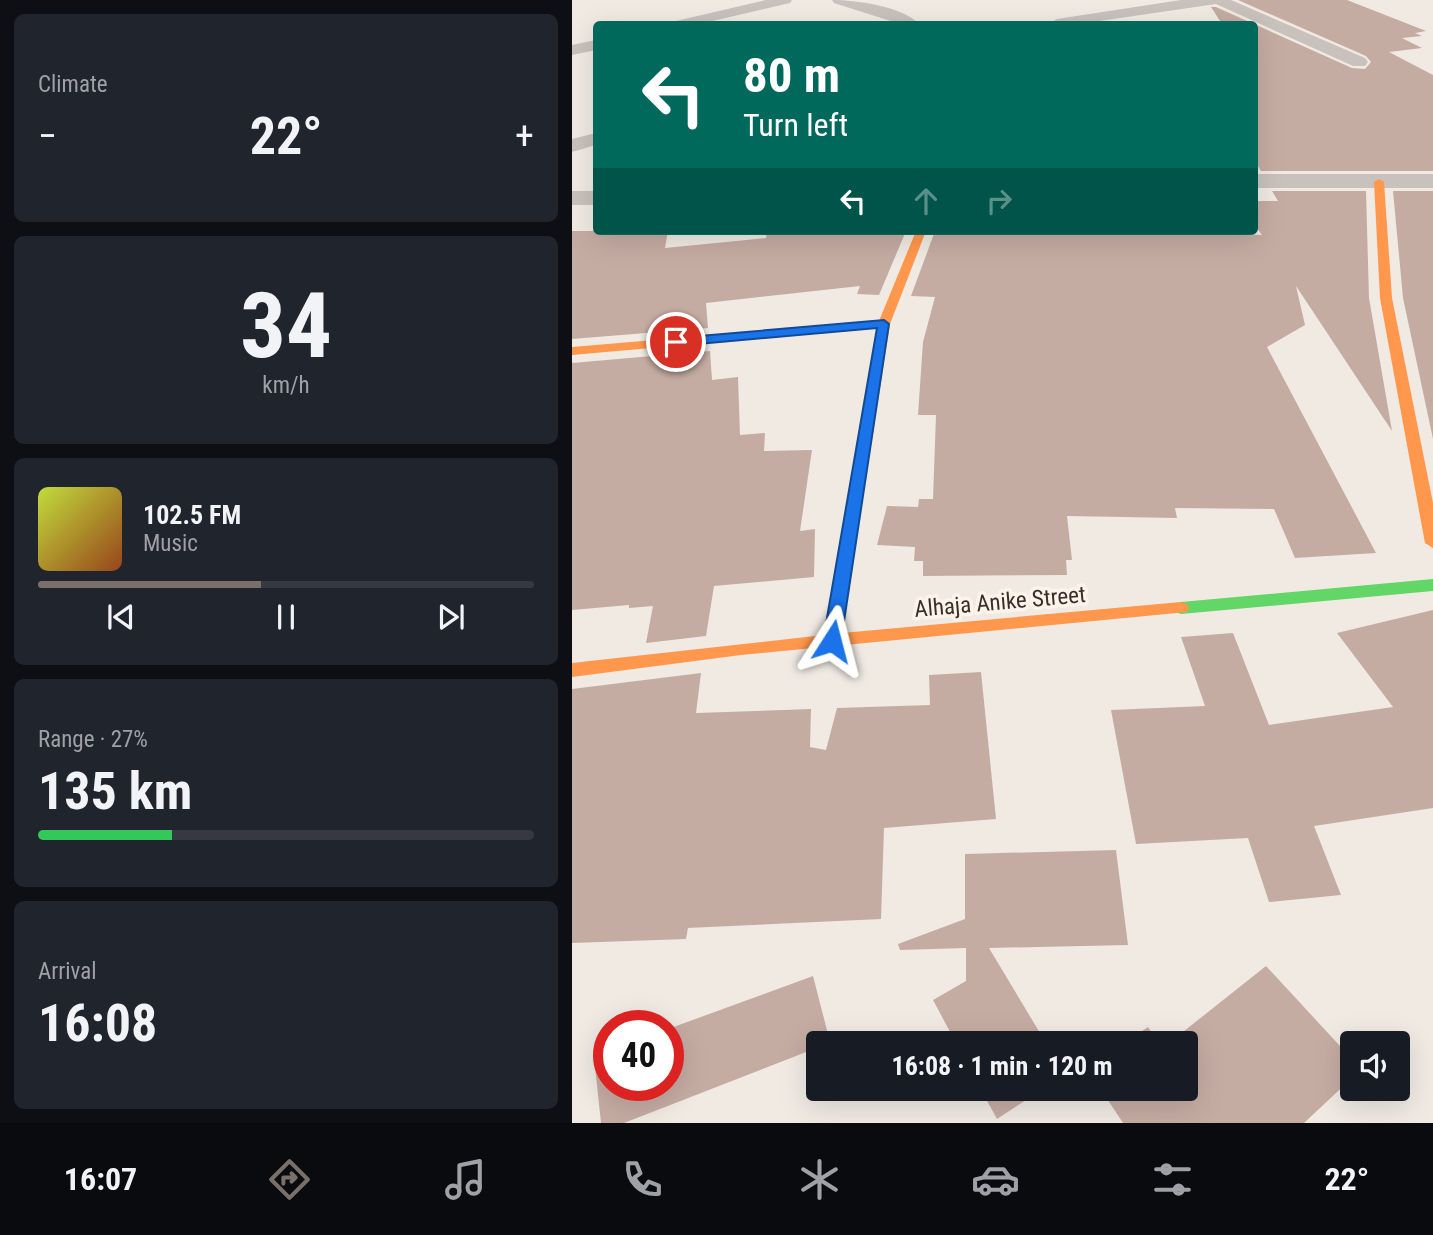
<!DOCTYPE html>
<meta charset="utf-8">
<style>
:root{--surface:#171b24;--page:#20242c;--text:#f1f3f6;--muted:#9ea1a6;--line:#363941;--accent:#7a706a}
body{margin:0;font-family:"Roboto Condensed",sans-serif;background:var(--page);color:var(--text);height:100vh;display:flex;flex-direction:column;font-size:26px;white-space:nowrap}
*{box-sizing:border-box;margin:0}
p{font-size:23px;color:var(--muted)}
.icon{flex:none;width:38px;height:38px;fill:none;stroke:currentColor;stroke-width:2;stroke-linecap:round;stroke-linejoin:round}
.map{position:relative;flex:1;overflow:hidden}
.sheet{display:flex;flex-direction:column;gap:14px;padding:14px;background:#0d0f14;width:572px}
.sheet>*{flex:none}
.banner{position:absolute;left:21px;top:21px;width:665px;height:214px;border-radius:7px;box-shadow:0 7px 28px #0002;background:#00695c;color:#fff;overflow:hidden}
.tools{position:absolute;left:768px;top:1031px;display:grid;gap:14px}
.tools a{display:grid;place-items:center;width:70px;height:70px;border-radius:7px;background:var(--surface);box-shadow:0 7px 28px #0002;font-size:35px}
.speed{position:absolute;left:21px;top:1010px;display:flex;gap:14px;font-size:35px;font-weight:700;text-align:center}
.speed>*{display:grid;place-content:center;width:91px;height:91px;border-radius:50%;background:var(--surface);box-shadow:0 7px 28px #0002;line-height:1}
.speed .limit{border:10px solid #d22;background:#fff;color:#111}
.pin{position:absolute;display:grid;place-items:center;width:60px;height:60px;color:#fff;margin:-30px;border:4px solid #fff;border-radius:50%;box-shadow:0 2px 7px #0007}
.me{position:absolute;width:77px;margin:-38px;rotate:9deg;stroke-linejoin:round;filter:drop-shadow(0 0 5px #0008)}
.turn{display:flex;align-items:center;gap:24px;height:147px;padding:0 35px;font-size:32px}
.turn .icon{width:91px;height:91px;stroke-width:2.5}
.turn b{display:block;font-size:49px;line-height:60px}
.lanes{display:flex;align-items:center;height:66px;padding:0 35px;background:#0003;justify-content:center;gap:35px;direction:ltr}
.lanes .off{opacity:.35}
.big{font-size:52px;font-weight:700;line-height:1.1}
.sheet .card{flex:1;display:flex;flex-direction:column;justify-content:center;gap:10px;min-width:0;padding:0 24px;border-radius:10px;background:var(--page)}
.sheet .dial{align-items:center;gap:0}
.dial b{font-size:91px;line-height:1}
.song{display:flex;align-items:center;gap:21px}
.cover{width:84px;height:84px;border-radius:10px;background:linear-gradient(135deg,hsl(70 70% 55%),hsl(20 70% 35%))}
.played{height:7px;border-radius:4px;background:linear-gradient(90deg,var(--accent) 45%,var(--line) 45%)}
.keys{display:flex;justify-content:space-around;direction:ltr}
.heat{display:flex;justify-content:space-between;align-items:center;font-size:38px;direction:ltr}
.charge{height:10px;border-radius:5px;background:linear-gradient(90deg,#34c759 27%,var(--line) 0)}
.trip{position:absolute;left:234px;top:1031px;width:392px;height:70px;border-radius:7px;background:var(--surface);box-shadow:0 7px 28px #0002;font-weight:700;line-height:70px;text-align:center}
.dock{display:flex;height:112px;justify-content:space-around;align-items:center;background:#090b0e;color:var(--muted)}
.dock .icon{width:49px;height:49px}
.dock .current{color:var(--accent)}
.dock b{font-size:32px;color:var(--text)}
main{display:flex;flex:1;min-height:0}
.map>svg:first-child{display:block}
</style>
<main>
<section class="sheet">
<div class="card"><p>Climate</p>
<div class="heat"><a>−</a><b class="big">22°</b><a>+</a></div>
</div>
<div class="card dial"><b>34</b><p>km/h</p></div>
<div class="card">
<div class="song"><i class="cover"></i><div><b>102.5 FM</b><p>Music</p></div></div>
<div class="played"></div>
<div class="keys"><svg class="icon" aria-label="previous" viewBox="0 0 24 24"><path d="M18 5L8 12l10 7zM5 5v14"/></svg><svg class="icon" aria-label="pause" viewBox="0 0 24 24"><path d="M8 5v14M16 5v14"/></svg><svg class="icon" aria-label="next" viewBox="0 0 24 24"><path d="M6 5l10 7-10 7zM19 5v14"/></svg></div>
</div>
<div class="card"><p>Range · 27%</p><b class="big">135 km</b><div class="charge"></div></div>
<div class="card"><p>Arrival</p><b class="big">16:08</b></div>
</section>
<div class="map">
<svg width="861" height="1123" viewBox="0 0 861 1123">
<rect width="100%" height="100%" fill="#f0eae3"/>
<g fill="#c5aca3">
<polygon points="666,0 775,0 854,31 843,33 850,36 830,38 850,48 817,52 861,75 861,171 689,171 682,160 682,24 650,24 639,7 644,7 780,68 793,69 799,62 794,56"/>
<polygon points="700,191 794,191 797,298 820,431 724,286 733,325 695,347 804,553 723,558 702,509 603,508 605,518 495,516 500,560 494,560 495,575 351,576 351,561 342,561 343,547 305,545 315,506 346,507 347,499 361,499 364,415 346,415 351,342 363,297 339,296 363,231 603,231 690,235 682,224 682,201 706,201"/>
<polygon points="821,191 861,191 861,439 831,298"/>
<polygon points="0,231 96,231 93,248 194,238 195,231 334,231 307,295 285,294 288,286 134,303 136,328 0,339"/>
<polygon points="138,351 140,380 166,377 168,435 193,433 192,451 240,450 228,531 243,529 242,577 142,586 134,636 74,643 81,606 57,608 57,605 0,610 0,363"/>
<polygon points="861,610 861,808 742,826 769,895 697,902 676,838 564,844 539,710 633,706 609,637 661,633 697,725 821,707 765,633"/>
<polygon points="409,672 424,819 312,828 309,919 116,928 114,939 0,943 0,689 129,673 124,713 239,709 238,747 254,750 265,708 358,705 357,675"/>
<polygon points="544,850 556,945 417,948 474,1043 384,1043 361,1000 394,981 394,948 328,950 326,944 393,919 393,854"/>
<polygon points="694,966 780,1059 780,1078 732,1123 551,1123 528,1088 614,1088 614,1043 597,1043"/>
<polygon points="241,976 258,1042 247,1043 247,1047 52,1123 29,1123 22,1057 37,1052 37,1085 96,1085 96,1029"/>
<polygon points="576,1027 587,1043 552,1043"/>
<polygon points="408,1088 472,1088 425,1119"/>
</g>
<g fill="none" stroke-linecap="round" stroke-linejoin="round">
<g fill="#c9c1bb" fill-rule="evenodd">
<polygon points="194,0 220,0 218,3 128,24 102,24 104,21"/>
<path d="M260,0C283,0 330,6 347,24H328L262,3Z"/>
<polygon points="609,0 659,0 793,58 796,62 793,66 781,66 644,4 507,24 477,24 485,19"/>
<polygon points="24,40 24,50 0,55 0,45"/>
<polygon points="24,133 24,145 0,152 0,139"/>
<rect x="682" y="174" width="179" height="14"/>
<rect x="0" y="191" width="24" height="14"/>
</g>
<polygon fill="#63d668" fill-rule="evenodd" points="861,579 861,591 609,614 603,612 601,608 603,604 609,602"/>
<g fill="#ff974d" fill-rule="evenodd">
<polygon points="807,179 812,182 820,298 861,503 861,548 853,543 808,298 802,182"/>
<polygon points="344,231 354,231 318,324 270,633 609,602 615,604 617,608 615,612 169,655 0,677 0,663 252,635 305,328 0,355 0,347 307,321"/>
</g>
</g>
<polygon fill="#1a73e8" stroke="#114b97" stroke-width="2" points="312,320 317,324 269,641 266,645 254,645 251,641 305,328 104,346 98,342 104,338"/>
<g text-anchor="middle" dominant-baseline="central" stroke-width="7" stroke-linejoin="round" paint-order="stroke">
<g font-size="23" fill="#3b2e29" stroke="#fcf4eb">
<text transform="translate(428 602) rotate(-5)">Alhaja Anike Street</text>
</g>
</g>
</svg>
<div class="tools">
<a><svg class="icon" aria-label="sound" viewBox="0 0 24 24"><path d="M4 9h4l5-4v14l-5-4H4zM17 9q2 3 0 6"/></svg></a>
</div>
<div class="speed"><div class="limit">40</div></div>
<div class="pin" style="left:104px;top:342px;background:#d93025"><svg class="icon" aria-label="arrive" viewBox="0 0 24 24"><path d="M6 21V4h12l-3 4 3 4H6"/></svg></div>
<svg class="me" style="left:260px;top:641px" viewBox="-20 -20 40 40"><path d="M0-17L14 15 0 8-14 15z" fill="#1a73e8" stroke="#fff" stroke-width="4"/></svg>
<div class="trip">16:08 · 1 min · 120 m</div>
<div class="banner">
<div class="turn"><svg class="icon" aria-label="left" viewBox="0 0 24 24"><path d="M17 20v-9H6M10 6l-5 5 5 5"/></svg><div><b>80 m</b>Turn left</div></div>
<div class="lanes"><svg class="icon" aria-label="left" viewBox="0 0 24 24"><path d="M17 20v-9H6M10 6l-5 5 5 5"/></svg><svg class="icon off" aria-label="ahead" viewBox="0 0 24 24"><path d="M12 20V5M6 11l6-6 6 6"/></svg><svg class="icon off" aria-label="right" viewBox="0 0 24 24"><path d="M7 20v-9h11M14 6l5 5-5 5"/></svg></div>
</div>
</div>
</main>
<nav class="dock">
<b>16:07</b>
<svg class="icon current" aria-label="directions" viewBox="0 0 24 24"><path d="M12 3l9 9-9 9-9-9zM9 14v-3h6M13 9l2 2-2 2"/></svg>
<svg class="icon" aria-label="music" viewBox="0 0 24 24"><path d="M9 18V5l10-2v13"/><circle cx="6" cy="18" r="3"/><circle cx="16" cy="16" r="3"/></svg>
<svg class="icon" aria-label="phone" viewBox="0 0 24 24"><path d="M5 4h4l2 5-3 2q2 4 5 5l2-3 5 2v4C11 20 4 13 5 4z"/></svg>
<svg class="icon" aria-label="climate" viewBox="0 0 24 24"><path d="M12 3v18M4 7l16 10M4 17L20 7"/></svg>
<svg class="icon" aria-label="car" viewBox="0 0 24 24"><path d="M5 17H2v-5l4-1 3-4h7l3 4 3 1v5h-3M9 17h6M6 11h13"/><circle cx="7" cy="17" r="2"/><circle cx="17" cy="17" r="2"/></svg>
<svg class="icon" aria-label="filters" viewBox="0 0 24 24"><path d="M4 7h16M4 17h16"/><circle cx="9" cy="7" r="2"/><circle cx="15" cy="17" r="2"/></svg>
<b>22°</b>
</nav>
